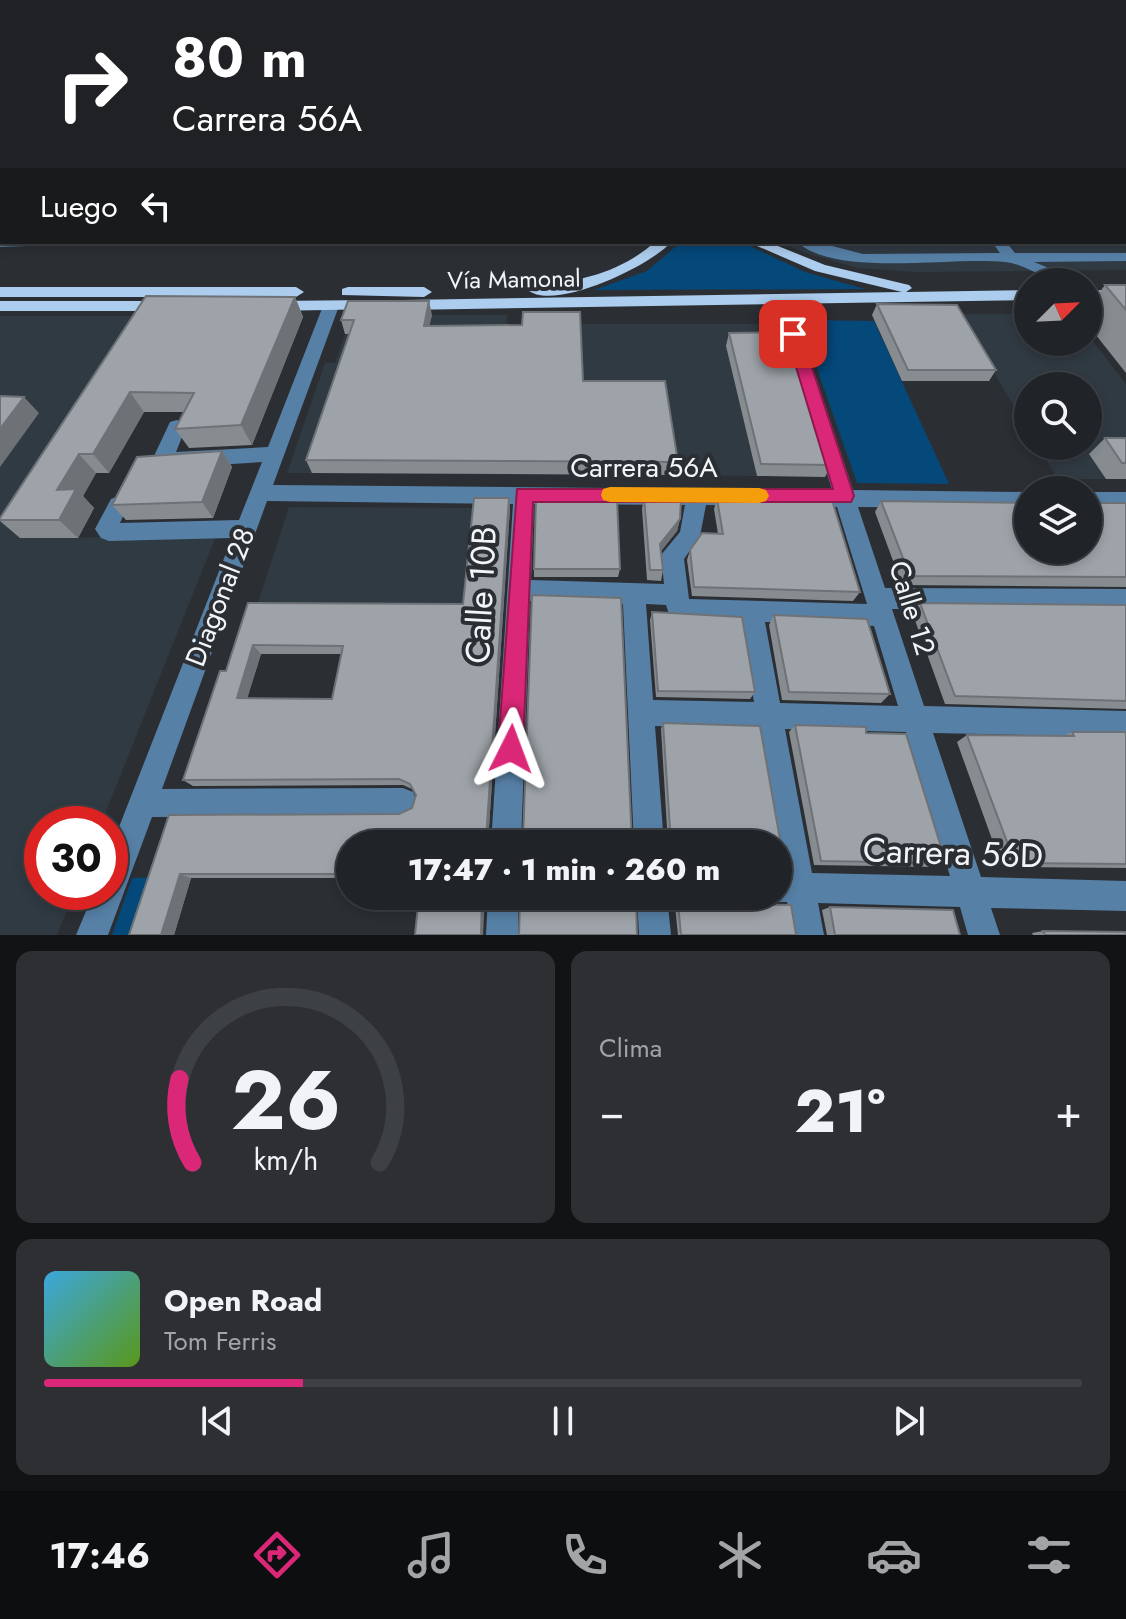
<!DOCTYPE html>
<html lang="es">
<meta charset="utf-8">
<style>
:root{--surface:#202327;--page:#2d2f33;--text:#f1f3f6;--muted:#a2a4a7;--line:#3d4044;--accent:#db2777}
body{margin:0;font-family:Jost,sans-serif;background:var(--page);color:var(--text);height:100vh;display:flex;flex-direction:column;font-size:30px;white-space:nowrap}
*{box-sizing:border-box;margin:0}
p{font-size:26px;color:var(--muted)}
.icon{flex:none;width:44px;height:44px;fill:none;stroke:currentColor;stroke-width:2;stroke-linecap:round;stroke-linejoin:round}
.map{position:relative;height:935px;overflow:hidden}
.side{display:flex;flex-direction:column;gap:16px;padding:16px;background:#121315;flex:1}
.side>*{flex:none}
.guide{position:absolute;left:0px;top:0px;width:1126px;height:244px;box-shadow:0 4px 12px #0003,0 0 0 2px var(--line);background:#202124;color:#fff;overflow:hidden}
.needle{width:52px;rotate:66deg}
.controls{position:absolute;left:1014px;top:268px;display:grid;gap:16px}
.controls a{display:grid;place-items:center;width:88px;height:88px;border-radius:50%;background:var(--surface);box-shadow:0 4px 12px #0003,0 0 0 2px var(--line);font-size:40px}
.speed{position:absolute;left:24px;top:806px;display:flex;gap:16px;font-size:40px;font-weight:700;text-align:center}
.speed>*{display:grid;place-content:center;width:104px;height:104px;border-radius:50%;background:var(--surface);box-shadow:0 4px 12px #0003,0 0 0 2px var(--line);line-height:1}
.speed .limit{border:12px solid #d22;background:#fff;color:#111}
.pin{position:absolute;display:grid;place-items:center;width:68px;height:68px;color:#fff;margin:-34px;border-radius:16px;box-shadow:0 4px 12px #0006}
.me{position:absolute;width:88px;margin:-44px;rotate:3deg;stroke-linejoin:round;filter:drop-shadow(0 0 6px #0008)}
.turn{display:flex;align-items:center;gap:28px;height:168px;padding:0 40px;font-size:36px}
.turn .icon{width:104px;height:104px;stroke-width:2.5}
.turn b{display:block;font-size:56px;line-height:68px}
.then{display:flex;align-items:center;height:76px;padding:0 40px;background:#0003;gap:16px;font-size:30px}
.big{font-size:60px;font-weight:800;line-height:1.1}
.side .card{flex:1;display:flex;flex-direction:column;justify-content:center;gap:12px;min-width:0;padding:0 28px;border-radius:16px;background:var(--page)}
.side .dial{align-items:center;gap:0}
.dial svg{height:208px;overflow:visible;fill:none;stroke:var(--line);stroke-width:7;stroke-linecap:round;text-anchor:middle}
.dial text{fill:var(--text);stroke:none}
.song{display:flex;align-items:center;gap:24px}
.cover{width:96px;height:96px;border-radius:12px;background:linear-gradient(135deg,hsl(200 70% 55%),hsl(90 70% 35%))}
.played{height:8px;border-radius:4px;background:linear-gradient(90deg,var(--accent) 25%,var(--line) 25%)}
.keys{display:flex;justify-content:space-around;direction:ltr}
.heat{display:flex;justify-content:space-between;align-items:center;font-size:44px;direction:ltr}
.side .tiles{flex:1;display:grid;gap:16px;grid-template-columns:1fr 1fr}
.card:last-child{grid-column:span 2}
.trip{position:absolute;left:336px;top:830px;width:456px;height:80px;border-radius:40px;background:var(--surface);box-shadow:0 4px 12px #0003,0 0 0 2px var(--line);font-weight:800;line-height:80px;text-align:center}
.tabs{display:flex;height:128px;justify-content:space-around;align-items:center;background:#0d0e10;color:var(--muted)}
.tabs .icon{width:56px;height:56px}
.tabs .on{color:var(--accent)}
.tabs b{font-size:36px;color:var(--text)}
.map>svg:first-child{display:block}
</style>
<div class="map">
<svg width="1126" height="935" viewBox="0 0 1126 935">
<rect width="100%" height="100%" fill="#2b2f34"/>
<g fill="#303a43">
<polygon points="1124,167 1126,270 917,272 858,268 805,253 782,242 1124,242"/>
<polygon points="958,314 1028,314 1028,342 1088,342 1088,335 1126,384 1126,479 1058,479 1038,446 1088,446 1088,386 1028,386 1028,429"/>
<polygon points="352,315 507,315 507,324 777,324 795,380 735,380 757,476 287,473 325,363 335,363"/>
<polygon points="0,316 158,316 21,538 216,536 101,824 42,824 42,892 74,892 57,935 0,935"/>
<polygon points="289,507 476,508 465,613 255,612"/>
</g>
<g fill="#05487a">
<polygon points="681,242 741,242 805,272 865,289 594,290 647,271"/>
<polygon points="800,320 874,321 949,484 857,483"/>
<polygon points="161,877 142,935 112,935 132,878"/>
</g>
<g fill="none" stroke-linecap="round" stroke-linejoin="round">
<g fill="#5780a7" fill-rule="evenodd">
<polygon points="729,0 727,2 712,1 712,0"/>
<polygon points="1084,0 1095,0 1097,2 1086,2"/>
<polygon points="1108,0 1126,0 1126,2 1106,2"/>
<rect x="0" y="60" width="2" height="6"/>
<rect x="0" y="85" width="2" height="6"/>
<rect x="0" y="126" width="2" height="6"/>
<polygon points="1124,158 1126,159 1126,168 1124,167"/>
<polygon points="0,239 2,242 34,242 27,246 0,247"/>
<path d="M797,242H817L863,254L1000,253L992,242H1006L1015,253H1126V261L1034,262L1056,271L1066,282H1050L1046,277C1033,272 1018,263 1005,262C952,256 837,278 797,242Z"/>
<path d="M782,294L790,299L853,490L1028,492V508L858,507L885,588L1126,589V611L892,609L924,706L1126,711V737L933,733L981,877L1126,881V911L991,908L1000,935H968L960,907L818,903L824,935H792L787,902H778L767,896H778V872H782L758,729L655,726L664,844H634L623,604L530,601L521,844H491L513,504L267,501L162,789L403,788L413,792L417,802L413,812L403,816L152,817L108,935H76L94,892H110V850L232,538L109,541L101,538L95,529L111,499L118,496L125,499L128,505L120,523L239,520L262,462L167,468L160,465L154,456L170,422L177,420L186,427L176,452L268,447L323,306L331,301L339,306L273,485L832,490L774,299ZM534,504L685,505L680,532L661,555L664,584L531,580ZM706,505L837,507L867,604L689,599L684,559L700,536ZM646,604L666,605L670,617L678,620L741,622L754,702L653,700ZM765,622L874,626L898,706L780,703ZM785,729L906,732L950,876L812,873Z"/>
<rect x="1088" y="492" width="38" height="16"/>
<polygon points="488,896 518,896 518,935 486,935"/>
<polygon points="637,896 667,896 671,935 639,935"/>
</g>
<g fill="#adcdee" fill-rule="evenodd">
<path d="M655,242H671C651,266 553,312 528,290L536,285C580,282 621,272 655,242Z"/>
<polygon points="748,242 768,242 825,265 909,285 912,288 906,292 1028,290 1028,300 404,310 396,305 404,300 902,292 815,271"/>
<polygon points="0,287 296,287 304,292 296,297 0,297"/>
<polygon points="348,287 424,287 432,292 424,297 342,295 342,289"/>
<polygon points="1088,290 1126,291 1126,301 1088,300"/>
<polygon points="372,300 378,301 378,309 272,311 264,306 272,301"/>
<polygon points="0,301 164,301 172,306 164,311 0,311"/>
</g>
</g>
<g fill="#878c90" fill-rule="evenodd">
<polygon points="727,0 1071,0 1076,2 726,2"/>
<polygon points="1124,10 1126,11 1126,145 1124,144"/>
<polygon points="2,160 2,207 0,207 0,162"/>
<polygon points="1124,176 1126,178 1126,236 1124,236"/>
<polygon points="1105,285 1126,285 1126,373 1088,325 1088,307"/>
<polygon points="146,296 295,297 303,317 252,445 189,448 175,429 184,412 144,412 109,473 96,473 83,496 94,508 78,538 20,538 0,521 0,518"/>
<polygon points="877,304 996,370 989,381 902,381 872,315"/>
<polygon points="432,315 429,326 583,381 678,462 675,475 312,473 306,460 349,334 345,334 341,320"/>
<polygon points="729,333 831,465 825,477 757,476 726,346"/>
<polygon points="1105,438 1126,438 1126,479 1106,479 1089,454"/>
<polygon points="222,451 232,467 213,518 126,520 112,505"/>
<polygon points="644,497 680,519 677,531 661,551 663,570 661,581 647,580 642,509"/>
<path d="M509,498L510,508L488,842L632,844H350V878H191L174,935L169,815L399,814L412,808L416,795L412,789L403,785L193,786L183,780L226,671L248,603L463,604ZM261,654H341L332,699L247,698Z"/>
<polygon points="717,499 860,592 853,601 692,596 687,560 690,550 718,534 714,509"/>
<polygon points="881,501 1126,503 1126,587 902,585 875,512"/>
<polygon points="534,569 620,569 618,577 534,577"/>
<polygon points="920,603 1126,605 1126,709 945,704 912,612"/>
<polygon points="652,612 755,692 750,699 656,697 650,620"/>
<polygon points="774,615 890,694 881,703 782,700 769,625"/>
<polygon points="663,723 760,726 784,862 778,866 778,844 668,844 661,729"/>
<polygon points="795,725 866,733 946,863 935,867 814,865 789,732"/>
<polygon points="1072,732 1126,732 1126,868 1002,867 957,742 967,735 1063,736"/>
<polygon points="678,903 796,934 798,935 678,935 675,906"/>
<polygon points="830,907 960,935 827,935 822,910"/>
<polygon points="1043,931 1126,935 1033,935 1032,933"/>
</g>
<g fill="#6e7276">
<polygon points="2,16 2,29 0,30 0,17"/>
<polygon points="295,297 303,317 252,445 241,425"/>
<polygon points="429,301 432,315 426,340 424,326"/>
<polygon points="130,392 144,412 109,473 93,454"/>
<polygon points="24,397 39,413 0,467 0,429"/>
<polygon points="222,451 232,467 213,518 202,502"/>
<polygon points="79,454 96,473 83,496 94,508 78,538 59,520 57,490"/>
<polygon points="509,498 510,508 488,844 486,839"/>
<polygon points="680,519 677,531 658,555 660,544"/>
<polygon points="253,645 261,654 245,706 237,698"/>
<polygon points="180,874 191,878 174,935 161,935"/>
<polygon points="482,896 485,896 483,935 481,933"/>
</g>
<g fill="#9da3a8" stroke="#6e7276" stroke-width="2" fill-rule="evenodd">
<polygon points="0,0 21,0 23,2 2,2 2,16 0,17"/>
<polygon points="738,0 1071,0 1076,2 741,2"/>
<polygon points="1124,10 1126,11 1126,124 1124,123"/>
<polygon points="2,160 2,191 0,191 0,162"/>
<polygon points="1124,176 1126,178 1126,220 1124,220"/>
<polygon points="1105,285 1126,285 1126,310"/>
<polygon points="146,296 295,297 241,425 175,429 194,393 130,392 93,454 79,454 57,490 76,489 59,520 0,520 0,518"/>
<polygon points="348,301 429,301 424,326 522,325 523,312 580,312 583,381 665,381 678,462 306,460 354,320 341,320"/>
<polygon points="877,304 957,305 996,370 908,370"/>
<polygon points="787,332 831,465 761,464 729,333"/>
<polygon points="0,396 24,397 0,429"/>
<polygon points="1105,438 1126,438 1126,463 1122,463"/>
<polygon points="222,451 202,502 112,505 137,457"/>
<polygon points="644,497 681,498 680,519 660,544 663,570 650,570"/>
<path d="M474,498H509L486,839L489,843H520L523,840L532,595L621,598L632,844H350V874H180L161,935H129L169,815L399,814L412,808L416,795L410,784L399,779L183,780L220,671H226L248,603L463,604ZM253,645L343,646L332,699L237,698Z"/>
<polygon points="536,498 617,499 620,569 534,569"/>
<polygon points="717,499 832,500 860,592 694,587 690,550 702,533 723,534"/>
<polygon points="881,501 1028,503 1028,550 1088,550 1088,503 1126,503 1126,577 910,576"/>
<polygon points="920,603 1126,605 1126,701 955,696"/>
<polygon points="652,612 742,617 755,692 658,691"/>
<polygon points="774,615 867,619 890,694 789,692"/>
<polygon points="663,723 760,726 784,862 778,862 778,844 671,844"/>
<polygon points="795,725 866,727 866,733 906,734 946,863 821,861"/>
<polygon points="1072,732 1126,732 1126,864 1015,863 967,735 1074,736"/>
<polygon points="419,896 482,896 481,933 482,935 415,935"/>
<polygon points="520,899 636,900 637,935 519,935"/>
<polygon points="678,903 791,905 796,934 798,935 681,935"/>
<polygon points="830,907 953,910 960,935 835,935"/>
<polygon points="1043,931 1126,932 1126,935 1045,935"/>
</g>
<polygon fill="#db2777" stroke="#8e194d" stroke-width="2" points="793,329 801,334 854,496 851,502 533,502 523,749 519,757 511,761 502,757 498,749 517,489 833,489 786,334"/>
<polygon fill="#f59e0b" points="610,487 759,488 766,490 769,496 766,501 759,503 610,502 603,500 601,495 603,489"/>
<g text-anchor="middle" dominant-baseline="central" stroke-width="8" stroke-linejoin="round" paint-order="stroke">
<g font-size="24" fill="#f2f5f8" stroke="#2b2f34">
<text transform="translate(514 279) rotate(-1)">Vía Mamonal</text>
</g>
<g font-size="28" fill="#f2f5f8" stroke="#2b2f34">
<text x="644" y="467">Carrera 56A</text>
<text transform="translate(220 597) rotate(-69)">Diagonal 28</text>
<text transform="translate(912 608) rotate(73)">Calle 12</text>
</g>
<g font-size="34" fill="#f2f5f8" stroke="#2b2f34">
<text transform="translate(481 595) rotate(-87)">Calle 10B</text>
<text transform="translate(953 853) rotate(2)">Carrera 56D</text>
</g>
</g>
</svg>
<div class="controls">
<a><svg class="needle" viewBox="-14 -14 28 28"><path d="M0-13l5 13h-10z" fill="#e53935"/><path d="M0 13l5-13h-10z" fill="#a2a4a7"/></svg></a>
<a><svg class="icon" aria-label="search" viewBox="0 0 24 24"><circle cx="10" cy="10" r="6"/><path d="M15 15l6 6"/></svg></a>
<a><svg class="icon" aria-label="layers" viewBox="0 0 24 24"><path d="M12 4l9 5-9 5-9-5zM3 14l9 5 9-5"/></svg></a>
</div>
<div class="speed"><div class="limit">30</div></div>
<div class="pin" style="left:793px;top:334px;background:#d93025"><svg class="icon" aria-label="arrive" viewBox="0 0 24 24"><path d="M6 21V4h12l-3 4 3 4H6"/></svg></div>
<svg class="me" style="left:511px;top:749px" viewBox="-20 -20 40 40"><path d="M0-17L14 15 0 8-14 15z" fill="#db2777" stroke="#fff" stroke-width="4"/></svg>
<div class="trip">17:47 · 1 min · 260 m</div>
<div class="guide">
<div class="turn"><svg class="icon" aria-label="right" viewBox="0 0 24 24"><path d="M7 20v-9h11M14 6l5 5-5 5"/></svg><div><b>80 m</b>Carrera 56A</div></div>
<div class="then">Luego<svg class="icon" aria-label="left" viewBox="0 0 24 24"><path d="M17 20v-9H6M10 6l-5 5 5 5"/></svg></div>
</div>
</div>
<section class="side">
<div class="tiles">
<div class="card dial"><svg viewBox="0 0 100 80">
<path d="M14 69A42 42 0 1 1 86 69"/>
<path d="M14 69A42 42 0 0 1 9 37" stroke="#db2777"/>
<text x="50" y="56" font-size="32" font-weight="700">26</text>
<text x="50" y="72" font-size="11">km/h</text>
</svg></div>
<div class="card"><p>Clima</p>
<div class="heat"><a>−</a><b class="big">21°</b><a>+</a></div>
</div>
<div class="card">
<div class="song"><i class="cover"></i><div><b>Open Road</b><p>Tom Ferris</p></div></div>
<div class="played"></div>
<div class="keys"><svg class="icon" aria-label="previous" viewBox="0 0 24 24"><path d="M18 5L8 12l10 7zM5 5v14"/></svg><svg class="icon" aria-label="pause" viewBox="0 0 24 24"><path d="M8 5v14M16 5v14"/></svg><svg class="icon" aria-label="next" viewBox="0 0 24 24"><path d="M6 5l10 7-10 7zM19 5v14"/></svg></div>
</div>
</div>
</section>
<nav class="tabs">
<b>17:46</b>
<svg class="icon on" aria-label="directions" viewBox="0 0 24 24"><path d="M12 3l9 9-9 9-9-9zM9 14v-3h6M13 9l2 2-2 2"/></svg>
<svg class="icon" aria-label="music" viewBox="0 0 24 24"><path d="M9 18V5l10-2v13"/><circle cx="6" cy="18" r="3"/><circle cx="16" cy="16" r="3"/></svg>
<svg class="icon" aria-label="phone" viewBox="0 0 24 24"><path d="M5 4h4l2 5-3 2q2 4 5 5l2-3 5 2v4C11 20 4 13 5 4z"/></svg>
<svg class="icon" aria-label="climate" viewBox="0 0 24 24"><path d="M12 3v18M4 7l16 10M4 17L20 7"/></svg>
<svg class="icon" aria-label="car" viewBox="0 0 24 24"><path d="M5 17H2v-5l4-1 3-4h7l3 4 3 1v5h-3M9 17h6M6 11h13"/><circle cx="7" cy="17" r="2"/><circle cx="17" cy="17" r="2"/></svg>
<svg class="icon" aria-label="filters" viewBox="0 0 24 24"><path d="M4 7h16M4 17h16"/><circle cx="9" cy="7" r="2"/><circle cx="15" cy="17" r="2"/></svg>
</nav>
